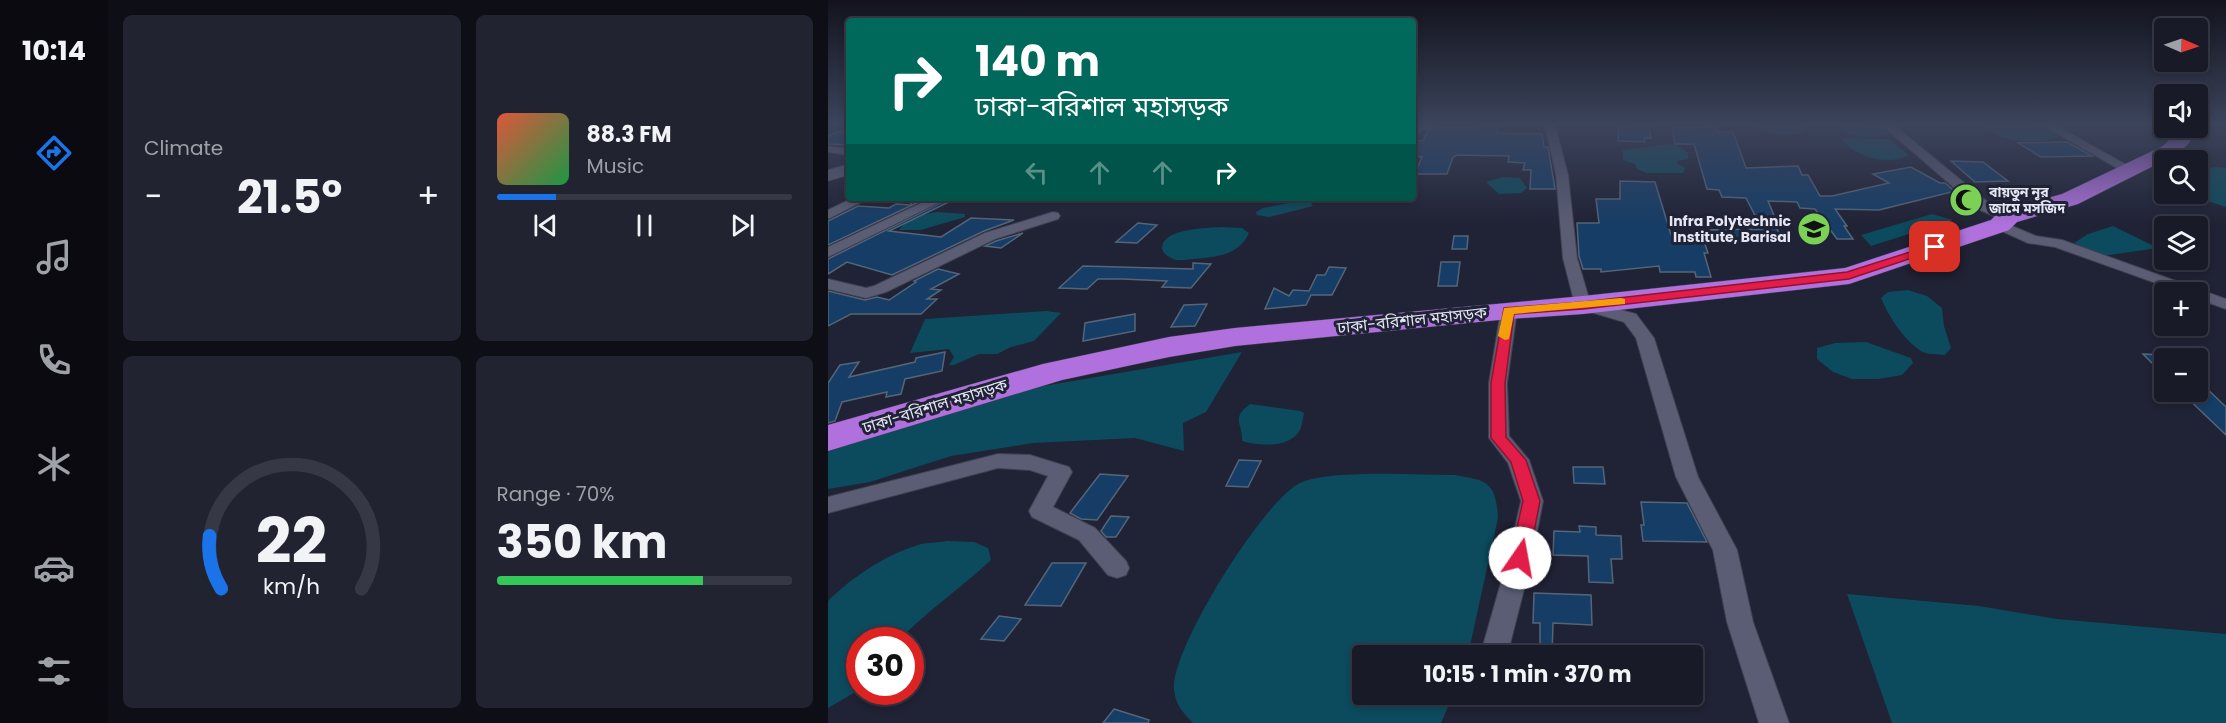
<!DOCTYPE html>
<meta charset="utf-8">
<style>
:root{--surface:#181a28;--page:#212330;--text:#f1f3f6;--muted:#9fa1a8;--line:#363845;--accent:#1a73e8}
body{margin:0;font-family:Poppins,"Noto Sans Bengali",sans-serif;background:var(--page);color:var(--text);height:100vh;display:flex;flex-direction:column;font-size:22px;white-space:nowrap}
*{box-sizing:border-box;margin:0}
p{font-size:20px;color:var(--muted)}
.icon{flex:none;width:33px;height:33px;fill:none;stroke:currentColor;stroke-width:2;stroke-linecap:round;stroke-linejoin:round}
.map{position:relative;flex:1;overflow:hidden}
.sheet{display:flex;flex-direction:column;gap:15px;padding:15px;background:#0d0e16;width:720px}
.sheet>*{flex:none}
.guide{position:absolute;left:18px;top:18px;width:570px;height:183px;border-radius:6px;box-shadow:0 3px 9px #0003,0 0 0 2px var(--line);background:#00695c;color:#fff;overflow:hidden}
.needle{width:39px;rotate:92deg}
.buttons{position:absolute;left:1326px;top:18px;display:grid;gap:12px}
.buttons a{display:grid;place-items:center;width:54px;height:54px;border-radius:6px;background:var(--surface);box-shadow:0 3px 9px #0003,0 0 0 2px var(--line);font-size:30px}
.speed{position:absolute;left:18px;top:627px;display:flex;gap:12px;font-size:30px;font-weight:700;text-align:center}
.speed>*{display:grid;place-content:center;width:78px;height:78px;border-radius:50%;background:var(--surface);box-shadow:0 3px 9px #0003,0 0 0 2px var(--line);line-height:1}
.speed .limit{border:9px solid #d22;background:#fff;color:#111}
.pin{position:absolute;display:grid;place-items:center;width:51px;height:51px;color:#fff;margin:-26px;border-radius:12px;box-shadow:0 3px 9px #0006}
.me{position:absolute;width:66px;margin:-33px;rotate:12deg;stroke-linejoin:round;filter:drop-shadow(0 0 4px #0008)}
.turn{display:flex;align-items:center;gap:21px;height:126px;padding:0 30px;font-size:27px}
.turn .icon{width:78px;height:78px;stroke-width:2.5}
.turn b{display:block;font-size:42px;line-height:51px}
.lanes{display:flex;align-items:center;height:57px;padding:0 30px;background:#0003;justify-content:center;gap:30px;direction:ltr}
.lanes .off{opacity:.35}
.big{font-size:45px;font-weight:700;line-height:1.1}
.sheet .tile{flex:1;display:flex;flex-direction:column;justify-content:center;gap:9px;min-width:0;padding:0 21px;border-radius:9px;background:var(--page)}
.sheet .dial{align-items:center;gap:0}
.dial svg{height:156px;overflow:visible;fill:none;stroke:var(--line);stroke-width:7;stroke-linecap:round;text-anchor:middle}
.dial text{fill:var(--text);stroke:none}
.song{display:flex;align-items:center;gap:18px}
.cover{width:72px;height:72px;border-radius:9px;background:linear-gradient(135deg,hsl(10 70% 55%),hsl(140 70% 35%))}
.played{height:6px;border-radius:3px;background:linear-gradient(90deg,var(--accent) 20%,var(--line) 20%)}
.keys{display:flex;justify-content:space-around;direction:ltr}
.heat{display:flex;justify-content:space-between;align-items:center;font-size:33px;direction:ltr}
.charge{height:9px;border-radius:4px;background:linear-gradient(90deg,#34c759 70%,var(--line) 0)}
.sheet .tiles{flex:1;display:grid;gap:15px;grid-template-columns:repeat(2,1fr)}
.trip{position:absolute;left:524px;top:645px;width:351px;height:60px;border-radius:6px;background:var(--surface);box-shadow:0 3px 9px #0003,0 0 0 2px var(--line);font-weight:700;line-height:60px;text-align:center}
main{display:flex;flex:1;min-height:0}
.tab-bar{display:flex;flex-direction:column;width:108px;justify-content:space-around;align-items:center;background:#0a0a10;color:var(--muted)}
.tab-bar .icon{width:42px;height:42px}
.tab-bar .active{color:var(--accent)}
.tab-bar b{font-size:27px;color:var(--text)}
.map>svg:first-child{display:block}
</style>
<main>
<nav class="tab-bar">
<b>10:14</b>
<svg class="icon active" aria-label="directions" viewBox="0 0 24 24"><path d="M12 3l9 9-9 9-9-9zM9 14v-3h6M13 9l2 2-2 2"/></svg>
<svg class="icon" aria-label="music" viewBox="0 0 24 24"><path d="M9 18V5l10-2v13"/><circle cx="6" cy="18" r="3"/><circle cx="16" cy="16" r="3"/></svg>
<svg class="icon" aria-label="phone" viewBox="0 0 24 24"><path d="M5 4h4l2 5-3 2q2 4 5 5l2-3 5 2v4C11 20 4 13 5 4z"/></svg>
<svg class="icon" aria-label="climate" viewBox="0 0 24 24"><path d="M12 3v18M4 7l16 10M4 17L20 7"/></svg>
<svg class="icon" aria-label="car" viewBox="0 0 24 24"><path d="M5 17H2v-5l4-1 3-4h7l3 4 3 1v5h-3M9 17h6M6 11h13"/><circle cx="7" cy="17" r="2"/><circle cx="17" cy="17" r="2"/></svg>
<svg class="icon" aria-label="filters" viewBox="0 0 24 24"><path d="M4 7h16M4 17h16"/><circle cx="9" cy="7" r="2"/><circle cx="15" cy="17" r="2"/></svg>
</nav>
<section class="sheet">
<div class="tiles">
<div class="tile"><p>Climate</p>
<div class="heat"><a>−</a><b class="big">21.5°</b><a>+</a></div>
</div>
<div class="tile">
<div class="song"><i class="cover"></i><div><b>88.3 FM</b><p>Music</p></div></div>
<div class="played"></div>
<div class="keys"><svg class="icon" aria-label="previous" viewBox="0 0 24 24"><path d="M18 5L8 12l10 7zM5 5v14"/></svg><svg class="icon" aria-label="pause" viewBox="0 0 24 24"><path d="M8 5v14M16 5v14"/></svg><svg class="icon" aria-label="next" viewBox="0 0 24 24"><path d="M6 5l10 7-10 7zM19 5v14"/></svg></div>
</div>
<div class="tile dial"><svg viewBox="0 0 100 80">
<path d="M14 69A42 42 0 1 1 86 69"/>
<path d="M14 69A42 42 0 0 1 8 42" stroke="#1a73e8"/>
<text x="50" y="56" font-size="32" font-weight="700">22</text>
<text x="50" y="72" font-size="11">km/h</text>
</svg></div>
<div class="tile"><p>Range · 70%</p><b class="big">350 km</b><div class="charge"></div></div>
</div>
</section>
<div class="map">
<svg width="1398" height="723" viewBox="0 0 1398 723">
<rect width="100%" height="100%" fill="#202235"/>
<g fill="#0b4b5d">
<path d="M927,125H972L977,128L971,134C956,135 938,137 927,125Z"/>
<path d="M1153,125H1203C1213,131 1219,127 1232,137C1207,146 1173,142 1153,125Z"/>
<path d="M1050,126L1055,127L1061,134C1046,137 1022,141 1012,127Z"/>
<path d="M1019,138L1061,139L1081,155C1061,166 1027,158 1014,139Z"/>
<polygon points="841,144 853,147 860,153 860,159 849,161 850,164 857,168 855,173 819,173 809,169 807,164 795,160 795,150"/>
<polygon points="1392,167 1398,168 1398,207 1358,194 1370,194 1370,168"/>
<polygon points="675,177 692,178 699,188 693,193 671,194 658,182"/>
<polygon points="466,202 483,203 485,206 441,217 429,215 428,212 435,208"/>
<path d="M109,212L137,214V217L93,230H71C77,220 96,214 109,212Z"/>
<polygon points="1104,214 1125,220 1043,246 1033,235"/>
<polygon points="1285,226 1330,248 1275,256 1246,243 1260,234"/>
<path d="M394,227L414,228L421,233C411,255 389,257 366,259C361,259 353,261 348,260C343,259 335,254 334,249C333,228 380,228 394,227Z"/>
<path d="M1080,290L1099,296L1114,308L1116,326L1123,348L1117,355C1109,354 1099,355 1093,351C1076,340 1061,317 1053,298L1060,292Z"/>
<polygon points="218,311 233,313 206,341 183,347 169,354 151,354 126,365 121,365 126,357 121,349 82,353 97,319"/>
<polygon points="1038,342 1083,358 1085,363 1074,375 1050,379 1024,379 1005,372 989,359 989,348 1007,343"/>
<polygon points="414,352 378,412 355,423 356,451 307,438 205,443 123,456 42,482 0,489 0,450 210,387"/>
<path d="M422,404L472,411L476,413C475,418 474,424 473,428C464,449 431,446 414,441C415,423 402,419 422,404Z"/>
<path d="M626,475C659,480 668,482 670,518L640,655L534,656V694L625,695L613,723H365C355,713 347,704 346,689C343,649 436,500 472,483C502,469 590,475 626,475Z"/>
<path d="M119,541L146,542L160,548L163,560C133,588 99,611 71,640H32L31,690L0,708V601C23,578 56,556 87,546C96,542 109,543 119,541Z"/>
<polygon points="1019,594 1151,606 1229,619 1398,634 1398,723 1064,723"/>
</g>
<g fill="#163d66" stroke="#556578" stroke-width="1.5">
<polygon points="649,125 669,125 669,133 714,134 716,147 720,147 727,189 702,189 703,170 695,170 697,163 680,162 681,156 629,155 625,157 619,174 587,174 594,157 585,156 585,140 595,141 600,130 606,128 649,128"/>
<polygon points="820,125 823,138 816,138 817,142 790,141 790,126"/>
<polygon points="888,127 890,132 905,132 918,168 970,166 974,175 980,175 992,196 1004,196 1061,183 1045,174 1083,167 1112,183 1117,183 1148,209 1139,209 1123,192 1051,210 1007,209 1019,226 1016,226 1025,239 1009,239 987,209 972,208 969,202 940,201 951,227 948,227 957,243 883,243 877,230 934,229 918,198 894,197 891,190 879,189 866,144 847,144 844,128"/>
<polygon points="8,132 21,132 21,145 0,144 0,136"/>
<polygon points="1239,142 1264,156 1213,157 1190,143"/>
<polygon points="1123,161 1155,162 1180,181 1147,182"/>
<polygon points="792,181 827,182 843,235 874,236 880,253 876,253 883,277 868,277 867,272 832,272 831,266 773,272 773,269 755,269 751,256 749,223 771,223 768,199 792,199"/>
<polygon points="83,198 99,198 0,245 0,221 30,206 61,208 68,204 83,205"/>
<polygon points="122,198 129,198 61,231 113,237 143,218 186,220 156,231 64,275 19,262 0,274 0,259"/>
<polygon points="310,223 329,225 309,243 288,242"/>
<polygon points="195,233 173,248 157,246 168,241"/>
<polygon points="626,236 640,236 639,249 624,249"/>
<polygon points="613,262 632,262 629,286 610,286"/>
<polygon points="365,263 383,264 363,288 334,287 339,281 294,279 270,279 259,289 231,288 255,266 365,269"/>
<polygon points="501,267 518,268 504,295 483,295 478,305 437,309 446,288 461,296 465,290 481,291 489,275 497,275"/>
<polygon points="110,269 131,274 103,289 113,290 99,299 109,299 93,314 23,314 0,326 0,291 37,300 49,297 61,300 88,282 86,281"/>
<polygon points="379,304 367,326 343,327 356,305"/>
<polygon points="307,314 307,331 255,341 257,323"/>
<polygon points="117,352 114,371 77,379 73,394 58,397 59,392 14,402 7,421 0,423 0,383 12,365 31,362 21,377 87,362 88,358"/>
<polygon points="1315,354 1336,355 1336,375"/>
<polygon points="1370,380 1398,407 1398,435 1353,392 1370,392"/>
<polygon points="411,460 433,461 420,487 398,486"/>
<polygon points="745,467 775,467 777,484 746,483"/>
<polygon points="272,474 300,476 269,520 253,519 242,513"/>
<polygon points="813,502 859,503 879,542 815,541 813,525 816,525"/>
<polygon points="283,516 301,517 288,537 278,537 273,531"/>
<polygon points="751,526 768,527 768,535 793,536 794,559 783,559 785,583 761,582 760,556 725,555 726,531 752,532"/>
<polygon points="224,563 258,563 233,606 197,605"/>
<polygon points="706,593 763,595 764,625 725,623 724,656 712,656 712,623 705,623"/>
<polygon points="171,616 193,619 176,641 153,639"/>
<polygon points="286,709 321,720 320,723 275,723"/>
</g>
<g fill="none" stroke-linecap="round" stroke-linejoin="round">
<g stroke="#3f4050" stroke-width="2">
<g id="street">
<polygon points="587,125 607,125 595,130 585,137"/>
<polygon points="717,125 727,125 740,175 749,258 762,302 808,314 826,338 870,477 909,550 925,622 961,723 931,723 899,622 885,550 848,477 808,338 796,322 749,308 747,305 735,258 728,175"/>
<polygon points="1054,125 1066,125 1162,204 1185,214 1187,217 1185,220 1175,220 1152,210"/>
<polygon points="1214,125 1227,125 1306,169 1300,173 1296,172"/>
<polygon points="0,146 21,149 21,155 0,152"/>
<polygon points="25,198 41,198 0,219 0,210"/>
<polygon points="104,198 120,198 0,257 0,247"/>
<polygon points="225,212 230,213 232,216 230,219 167,239 58,292 38,298 0,289 0,279 38,288 46,286 157,233"/>
<polygon points="1172,221 1208,236 1234,240 1398,299 1398,309 1370,299 1370,292 1353,292 1227,247 1200,243 1167,228 1165,225 1167,222"/>
<polygon points="681,305 689,310 679,383 681,436 701,460 715,501 704,558 679,656 652,656 680,558 693,501 680,463 661,438 661,383 673,310"/>
<polygon points="170,454 202,455 241,467 244,472 225,507 267,528 298,561 301,568 298,575 289,578 280,575 251,540 204,517 201,511 220,476 202,470 170,468 0,513 0,497"/>
</g>
</g>
<g stroke="#3f4050" stroke-width="1">
<polygon id="secondary" points="21,164 21,175 0,181 0,170"/>
</g>
<g stroke="#3f4050" stroke-width="1">
<polygon id="highway" points="1349,128 1368,128 1361,143 1349,154 1250,204 1189,222 1181,230 1021,284 755,314 681,319 407,346 341,357 234,380 0,451 0,425 215,364 341,337 407,328 755,296 1017,268 1163,220 1171,212 1234,194 1335,146 1345,136"/>
</g>
<use href="#street" fill="#5b5d74" fill-rule="evenodd"/>
<use href="#secondary" fill="#5b5d74" fill-rule="evenodd"/>
<use href="#highway" fill="#b071de" fill-rule="evenodd"/>
</g>
<linearGradient id="sky" x2="0" y2="1"><stop stop-color="#12131d"/><stop offset="0.55" stop-color="#3c445c"/><stop offset="1" stop-color="#3c445c" stop-opacity="0"/></linearGradient>
<rect width="1398" height="226" fill="url(#sky)"/>
<polygon fill="#e11d48" stroke="#92132f" stroke-width="1.5" points="1107,244 1111,245 1111,249 1021,279 755,309 686,314 677,383 678,437 698,460 712,501 701,558 698,563 692,566 685,563 682,558 695,501 683,462 663,438 663,383 676,308 755,302 1019,272"/>
<polygon fill="#f59e0b" points="793,298 797,299 797,304 686,314 681,339 677,340 670,336 676,308"/>
<defs>
<g id="mosque-disc" transform="scale(1.725)"><circle r="9.5" fill="#7ad156" stroke="#202235"/><path d="M3.5-4.9A6 6 0 1 0 3.5 4.9A5 5 0 1 1 3.5-4.9Z" fill="#111"/></g>
<g id="university-disc" transform="scale(1.725)"><circle r="9.5" fill="#7ad156" stroke="#202235"/><path d="M0-5L7-2L0 1L-7-2ZM-4 1L0 2.5L4 1V4Q0 6-4 4Z" fill="#111"/></g>
</defs>
<g fill-rule="evenodd">
<use href="#mosque-disc" x="1138" y="200"/>
<use href="#university-disc" x="986" y="229"/>
</g>
<g text-anchor="middle" dominant-baseline="central" stroke-width="6" stroke-linejoin="round" paint-order="stroke">
<g font-size="14" font-weight="bold" fill="#e5e6f4" stroke="#202235" text-anchor="start">
<text x="1161" y="192">বায়তুন নূর<tspan x="1161" dy="16">জামে মসজিদ</tspan></text>
<text x="963" y="221" text-anchor="end">Infra Polytechnic<tspan x="963" dy="16">Institute, Barisal</tspan></text>
</g>
<g font-size="16" fill="#e5e6f4" stroke="#202235">
<text transform="translate(584 320) rotate(-6)">ঢাকা-বরিশাল মহাসড়ক</text>
<text transform="translate(107 406) rotate(-17)">ঢাকা-বরিশাল মহাসড়ক</text>
</g>
</g>
</svg>
<div class="buttons">
<a><svg class="needle" viewBox="-14 -14 28 28"><path d="M0-13l5 13h-10z" fill="#e53935"/><path d="M0 13l5-13h-10z" fill="#9fa1a8"/></svg></a>
<a><svg class="icon" aria-label="sound" viewBox="0 0 24 24"><path d="M4 9h4l5-4v14l-5-4H4zM17 9q2 3 0 6"/></svg></a>
<a><svg class="icon" aria-label="search" viewBox="0 0 24 24"><circle cx="10" cy="10" r="6"/><path d="M15 15l6 6"/></svg></a>
<a><svg class="icon" aria-label="layers" viewBox="0 0 24 24"><path d="M12 4l9 5-9 5-9-5zM3 14l9 5 9-5"/></svg></a>
<a>+</a>
<a>−</a>
</div>
<div class="speed"><div class="limit">30</div></div>
<div class="pin" style="left:1107px;top:247px;background:#d93025"><svg class="icon" aria-label="arrive" viewBox="0 0 24 24"><path d="M6 21V4h12l-3 4 3 4H6"/></svg></div>
<svg class="me" style="left:692px;top:558px" viewBox="-20 -20 40 40"><circle r="19" fill="#fff"/><path d="M0-13L10 11 0 6-10 11z" fill="#e11d48"/></svg>
<div class="trip">10:15 · 1 min · 370 m</div>
<div class="guide">
<div class="turn"><svg class="icon" aria-label="right" viewBox="0 0 24 24"><path d="M7 20v-9h11M14 6l5 5-5 5"/></svg><div><b>140 m</b>ঢাকা-বরিশাল মহাসড়ক</div></div>
<div class="lanes"><svg class="icon off" aria-label="left" viewBox="0 0 24 24"><path d="M17 20v-9H6M10 6l-5 5 5 5"/></svg><svg class="icon off" aria-label="ahead" viewBox="0 0 24 24"><path d="M12 20V5M6 11l6-6 6 6"/></svg><svg class="icon off" aria-label="ahead" viewBox="0 0 24 24"><path d="M12 20V5M6 11l6-6 6 6"/></svg><svg class="icon" aria-label="right" viewBox="0 0 24 24"><path d="M7 20v-9h11M14 6l5 5-5 5"/></svg></div>
</div>
</div>
</main>
